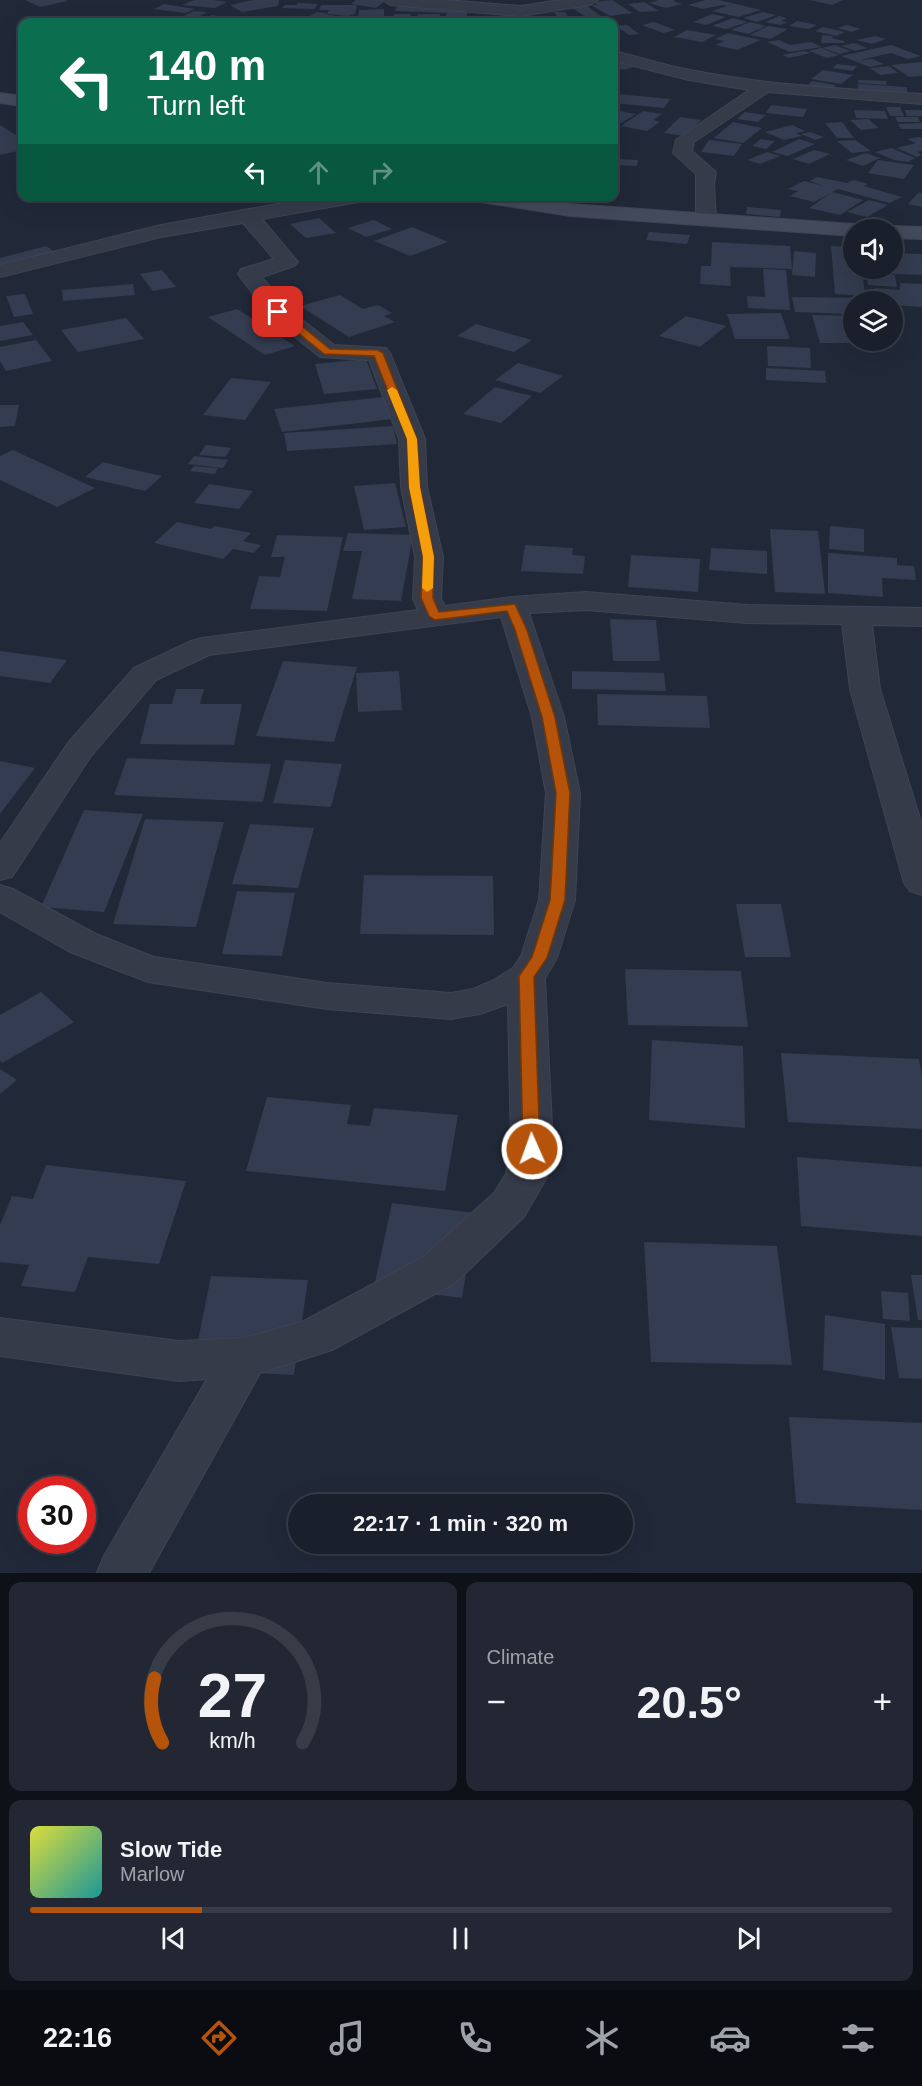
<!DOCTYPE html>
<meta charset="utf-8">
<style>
:root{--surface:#191f2b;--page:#222733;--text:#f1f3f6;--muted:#9fa2a9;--line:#373d47;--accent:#b45309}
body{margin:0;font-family:Helvetica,sans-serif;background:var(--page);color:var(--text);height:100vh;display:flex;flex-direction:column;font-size:22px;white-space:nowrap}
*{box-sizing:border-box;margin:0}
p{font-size:20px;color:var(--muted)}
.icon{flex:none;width:33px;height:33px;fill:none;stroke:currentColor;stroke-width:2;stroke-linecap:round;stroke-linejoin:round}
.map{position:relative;height:1573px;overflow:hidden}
.sheet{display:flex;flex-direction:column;gap:9px;padding:9px;background:#0e1118;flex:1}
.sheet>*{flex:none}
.banner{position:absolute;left:18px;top:18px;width:600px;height:183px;border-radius:12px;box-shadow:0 6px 24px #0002,0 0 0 2px var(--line);background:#0b6e4f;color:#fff;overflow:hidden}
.controls{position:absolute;left:843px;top:219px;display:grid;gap:12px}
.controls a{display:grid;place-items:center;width:60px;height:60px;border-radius:50%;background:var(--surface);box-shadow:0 6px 24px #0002,0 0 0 2px var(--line);font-size:30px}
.speed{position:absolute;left:18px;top:1476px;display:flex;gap:12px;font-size:30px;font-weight:700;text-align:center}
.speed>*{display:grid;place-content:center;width:78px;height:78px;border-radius:50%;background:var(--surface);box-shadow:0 6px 24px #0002,0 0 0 2px var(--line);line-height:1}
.speed .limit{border:9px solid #d22;background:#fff;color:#111}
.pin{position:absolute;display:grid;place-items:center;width:51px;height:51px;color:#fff;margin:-26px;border-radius:12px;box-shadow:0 3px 9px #0006}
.me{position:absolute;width:66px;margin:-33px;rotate:358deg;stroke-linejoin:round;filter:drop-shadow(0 0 4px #0008)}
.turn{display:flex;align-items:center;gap:21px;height:126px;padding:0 30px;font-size:27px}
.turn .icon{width:78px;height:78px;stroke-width:2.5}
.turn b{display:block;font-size:42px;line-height:51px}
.lanes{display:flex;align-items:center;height:57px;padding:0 30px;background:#0003;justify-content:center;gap:30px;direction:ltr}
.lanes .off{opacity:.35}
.big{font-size:45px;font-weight:700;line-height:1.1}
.sheet .widget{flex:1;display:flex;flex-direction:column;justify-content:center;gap:9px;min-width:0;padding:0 21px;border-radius:12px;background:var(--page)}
.sheet .dial{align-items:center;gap:0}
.dial svg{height:156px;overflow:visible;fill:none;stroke:var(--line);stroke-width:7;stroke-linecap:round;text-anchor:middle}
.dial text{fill:var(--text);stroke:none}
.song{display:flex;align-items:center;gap:18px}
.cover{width:72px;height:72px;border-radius:9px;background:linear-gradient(135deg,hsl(60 70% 55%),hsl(180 70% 35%))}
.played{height:6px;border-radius:3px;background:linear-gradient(90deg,var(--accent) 20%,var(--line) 20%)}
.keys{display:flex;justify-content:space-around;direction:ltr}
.heat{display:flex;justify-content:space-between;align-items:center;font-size:33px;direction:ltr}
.sheet .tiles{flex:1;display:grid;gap:9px;grid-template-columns:1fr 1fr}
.widget:last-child{grid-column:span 2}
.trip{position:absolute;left:288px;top:1494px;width:345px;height:60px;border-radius:30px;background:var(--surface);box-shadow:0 6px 24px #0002,0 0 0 2px var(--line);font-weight:700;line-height:60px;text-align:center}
.tabs{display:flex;height:96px;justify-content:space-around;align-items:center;background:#0a0c11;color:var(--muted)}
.tabs .icon{width:42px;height:42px}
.tabs .active{color:var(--accent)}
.tabs b{font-size:27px;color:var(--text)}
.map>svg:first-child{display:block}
</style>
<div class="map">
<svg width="922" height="1573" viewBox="0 0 922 1573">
<rect width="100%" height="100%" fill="#212939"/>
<g fill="#333c50">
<polygon points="25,0 66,0 67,1 40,7"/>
<polygon points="194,0 212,0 227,2 215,8 182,5"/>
<polygon points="253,0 279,0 278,6 242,12 230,5"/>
<polygon points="356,0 386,0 376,8 351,4"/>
<polygon points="612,0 632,13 610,16 591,5 597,5 594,2"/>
<polygon points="659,0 676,0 673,1 682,4 666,8 649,3"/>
<polygon points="705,0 719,0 761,10 738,17 712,11 727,6 722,5 703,9 688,5"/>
<polygon points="810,0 843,0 832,5"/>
<polygon points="644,2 659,11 640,12 628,4"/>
<polygon points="298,3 318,4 314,9 282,8 285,5 296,5"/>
<polygon points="164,4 195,9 185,13 154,9"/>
<polygon points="398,4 415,5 414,8 468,9 466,18 445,17 447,13 395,11"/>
<polygon points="321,5 357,5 355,14 348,16 327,14 329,10 319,10"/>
<polygon points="586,5 602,17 587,18 571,7"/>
<polygon points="384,9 384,19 358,20 359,10"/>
<polygon points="194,11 207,12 196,18 203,19 212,15 229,18 219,22 178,19"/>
<polygon points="317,12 326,13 324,14 337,16 328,21 306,18"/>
<polygon points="554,12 565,12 571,21 560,21"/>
<polygon points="763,12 776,15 757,22 743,18"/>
<polygon points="394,14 411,14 409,19 392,19"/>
<rect x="418" y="14" width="22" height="4"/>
<polygon points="712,14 726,17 706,25 693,22"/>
<polygon points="117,16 137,17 130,22 107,22"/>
<polygon points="779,16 787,18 781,21 788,22 780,25 765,22"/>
<polygon points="336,17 354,19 350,22 330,22"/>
<polygon points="733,18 748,22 726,29 712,26"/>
<polygon points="797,21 817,25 809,29 789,26"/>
<polygon points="654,22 675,30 663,33 642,25"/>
<polygon points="750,22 766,26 748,34 731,30"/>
<polygon points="627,25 639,34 629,35 616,26"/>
<polygon points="847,25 861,29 851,32 837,28"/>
<polygon points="768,26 788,29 770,39 750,35"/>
<polygon points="823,27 845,32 836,36 815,31"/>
<polygon points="687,30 716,35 702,42 674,37"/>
<polygon points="728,33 761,40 737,50 715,45 725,41 715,39"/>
<polygon points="822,35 833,36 832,38 844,41 844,43 821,43"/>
<polygon points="876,36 886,39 872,44 856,40"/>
<polygon points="779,40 790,45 811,42 822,47 790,52 767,42"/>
<polygon points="854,43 868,48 855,51 841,46"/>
<polygon points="834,45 851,51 840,54 822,48"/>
<polygon points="891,45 921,56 908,59 891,53 860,60 872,59 884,64 870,67 841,56"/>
<polygon points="821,48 839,55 827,58 809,51"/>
<polygon points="804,51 811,53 789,58 782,55"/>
<polygon points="614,62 633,67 625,70 614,68"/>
<polygon points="922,62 922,76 909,77 891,65"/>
<polygon points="837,64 857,66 853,71 833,68"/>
<polygon points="889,66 898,73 880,75 870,68"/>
<polygon points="823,70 853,75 841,84 811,79"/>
<polygon points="858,80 887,81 886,85 858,83"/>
<polygon points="812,81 836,85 830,91 806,87"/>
<polygon points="858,84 907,87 907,94 857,91"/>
<polygon points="617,94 670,99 664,108 614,103"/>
<polygon points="771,105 807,109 803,117 766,113"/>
<polygon points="886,107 900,107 904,116 890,116"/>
<polygon points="614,110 636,114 614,127"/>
<polygon points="854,110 885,111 888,119 856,118"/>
<polygon points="905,110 922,110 922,116 907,116"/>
<polygon points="643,111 662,114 653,120 660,122 647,131 621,126"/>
<polygon points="745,112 766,115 758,122 737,119"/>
<polygon points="680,117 701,120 685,136 664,133"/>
<polygon points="895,117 918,117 920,122 898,122"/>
<polygon points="868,119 879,128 861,130 850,120"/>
<polygon points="733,122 762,128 743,143 714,138"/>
<polygon points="842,122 854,138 837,138 825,123"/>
<polygon points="922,123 922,129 901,129 898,124"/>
<polygon points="0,125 22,139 22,150 0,155"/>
<polygon points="792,125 805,131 796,133 802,136 784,140 765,132"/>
<polygon points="810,132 824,137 815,140 801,134"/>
<polygon points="919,137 922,138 922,151 917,152 922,155 917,157 897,148 916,143 907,139"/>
<polygon points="761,139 775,141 766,149 752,146"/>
<polygon points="799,139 815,144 788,156 772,152"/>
<polygon points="709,140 742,144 734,156 701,152"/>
<polygon points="855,140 871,151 852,153 837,141"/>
<polygon points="891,148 915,158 908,162 894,160 875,152"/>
<polygon points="814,150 830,154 809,164 793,159"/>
<polygon points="767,152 780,156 760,164 747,160"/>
<polygon points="866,153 880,158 863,166 846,160"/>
<polygon points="614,159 638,160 637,166 614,165"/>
<polygon points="878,160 914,165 904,179 868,173"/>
<polygon points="817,177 847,183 854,180 868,184 864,186 902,197 889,203 838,189 832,192 863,200 840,215 809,208 831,193 814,202 790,196 798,191 788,189 804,181 824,186 810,181"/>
<polygon points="919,192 922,193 922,207 908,204"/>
<polygon points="869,200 888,205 867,217 847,212"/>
<polygon points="747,207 781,210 780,217 746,214"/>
<polygon points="319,218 336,233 306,238 290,224"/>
<polygon points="374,220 392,229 366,237 348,228"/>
<polygon points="412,227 448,242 410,256 374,241"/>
<polygon points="649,232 690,235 687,244 646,240"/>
<polygon points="712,242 790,246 792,269 730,267 731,286 700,284 701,266 711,266"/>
<polygon points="46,246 58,254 0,269 0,258"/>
<polygon points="831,246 854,247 854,268 862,268 865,296 835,294"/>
<polygon points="794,251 816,253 815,277 792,275"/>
<polygon points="892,253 922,254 922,275 864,273 863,268 892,268"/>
<polygon points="763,269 786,270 790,310 748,308 747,296 765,297"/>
<polygon points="162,270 176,287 153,291 140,274"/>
<polygon points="866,274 895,275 897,287 868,285"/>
<polygon points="900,283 922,284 922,307 892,305 892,302 876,302 875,288 900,290"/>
<polygon points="133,284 135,295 63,301 62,290"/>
<polygon points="25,294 33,314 14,317 6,296"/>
<polygon points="340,295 363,309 378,305 392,313 384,316 395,322 349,337 300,306"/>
<polygon points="792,297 864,298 865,302 854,302 854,314 795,312"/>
<polygon points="237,309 295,346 265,355 208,317"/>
<polygon points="781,313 790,339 735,339 727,314"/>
<polygon points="812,315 854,316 854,340 866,340 867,343 820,343"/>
<polygon points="686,316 726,326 700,347 659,336"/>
<polygon points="126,318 144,339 78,352 61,330"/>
<polygon points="23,322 33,335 0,341 0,326"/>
<polygon points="476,324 532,340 514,352 457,336"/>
<polygon points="36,340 52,361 6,371 0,361 0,347"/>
<polygon points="767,346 810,348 811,368 768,366"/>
<polygon points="366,359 377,389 324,394 315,364"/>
<polygon points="518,363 563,376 540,393 495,380"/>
<polygon points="766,368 825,371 826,383 766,380"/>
<polygon points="231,378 271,382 245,420 203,415"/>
<polygon points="495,387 532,396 501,423 463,414"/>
<polygon points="383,397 393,419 282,432 274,409"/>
<polygon points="0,405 19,405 15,426 0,427"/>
<polygon points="393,426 397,444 287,451 284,433"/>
<polygon points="206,445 231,448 225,457 199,455"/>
<polygon points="13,450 95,488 57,507 0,480 0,456"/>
<polygon points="194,456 228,460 223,468 188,464"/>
<polygon points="103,462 126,468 162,476 145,491 85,477"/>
<polygon points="194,466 218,468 215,474 190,471"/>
<polygon points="395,483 406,527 364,530 354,486"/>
<polygon points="209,484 253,491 239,509 194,503"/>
<polygon points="177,522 211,529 215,526 251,533 243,541 261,545 254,553 233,549 223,559 154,543"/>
<polygon points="830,526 864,529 864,552 829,549"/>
<polygon points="770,529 818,531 825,594 775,592"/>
<polygon points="348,533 413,535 401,601 352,599 362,551 343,551"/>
<polygon points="277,535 343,537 327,611 250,609 259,576 280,577 285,557 271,557"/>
<polygon points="525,545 573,548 572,555 585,556 583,574 521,571"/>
<polygon points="711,548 767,551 767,574 709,570"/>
<polygon points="828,553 897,558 897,565 914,566 916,580 882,578 883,597 828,593"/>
<polygon points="631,555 700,559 698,592 628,587"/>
<polygon points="610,619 656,620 660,661 613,661"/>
<polygon points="0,651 67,660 50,683 0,676"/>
<polygon points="283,661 357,667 334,742 256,736"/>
<polygon points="399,671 402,710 358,712 356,673"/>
<polygon points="572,671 664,673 666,691 572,689"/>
<polygon points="176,689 204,689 200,704 242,704 234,745 140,744 150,704 172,704"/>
<polygon points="597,694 707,696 710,728 598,725"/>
<polygon points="127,758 271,764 263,802 114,795"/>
<polygon points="285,760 342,764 331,807 273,803"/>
<polygon points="0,761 35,768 0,814"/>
<polygon points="84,810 143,814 104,912 41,907"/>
<polygon points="145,819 224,822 196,927 113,924"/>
<polygon points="250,824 314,828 298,888 232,884"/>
<polygon points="364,875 493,876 494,935 360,934"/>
<polygon points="237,891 295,893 282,956 222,954"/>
<polygon points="736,904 781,904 791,957 745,957"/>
<polygon points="625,969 741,971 748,1027 628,1025"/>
<polygon points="41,992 74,1022 2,1063 0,1061 0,1015"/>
<polygon points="652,1040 743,1046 745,1128 649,1120"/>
<polygon points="781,1053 919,1059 922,1077 922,1129 788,1122"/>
<polygon points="0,1069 17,1080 0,1094"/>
<polygon points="267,1097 351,1105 347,1124 370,1126 374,1108 458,1115 445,1191 246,1171"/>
<polygon points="797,1157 922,1167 922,1236 801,1226"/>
<polygon points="46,1165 186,1181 159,1264 88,1257 75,1292 21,1286 29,1265 0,1262 0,1225 12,1196 33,1199"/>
<polygon points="392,1203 476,1213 462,1298 374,1287"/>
<polygon points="644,1242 777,1246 792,1365 651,1362"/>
<polygon points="911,1275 922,1275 922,1320 918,1320"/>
<polygon points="211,1276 308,1280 294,1375 192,1370"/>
<polygon points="881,1291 908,1293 910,1321 883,1319"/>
<polygon points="825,1315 885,1324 885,1380 823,1370"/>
<polygon points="891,1327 922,1328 922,1379 899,1378"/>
<polygon points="789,1417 922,1423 922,1510 796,1503"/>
</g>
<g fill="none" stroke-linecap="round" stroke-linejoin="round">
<g stroke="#3e4453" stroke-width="2">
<g id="street">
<polygon points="382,0 445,0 520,6 561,0 598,0 590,5 520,16 390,5"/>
<path d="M614,51C639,57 664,65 690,70C766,85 844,89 922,94V104L768,92L694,142L692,151L716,172L714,184L716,220L713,224H699L696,220V174L673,153L676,140L749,90L689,80L614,61Z"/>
<polygon points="322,196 368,196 365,200 358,202 262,219 298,262 294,266 262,277 286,307 334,345 386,348 390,353 425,439 427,487 443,557 441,599 445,606 511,597 586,592 747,605 922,608 922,626 872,625 880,689 922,825 922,895 910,891 904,883 850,689 842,624 747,623 586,610 529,613 564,717 580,793 575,900 557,958 545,978 553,1149 547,1177 524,1217 455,1283 332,1350 260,1373 149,1573 97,1573 104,1556 207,1379 179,1381 0,1356 0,1318 179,1341 244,1338 304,1321 423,1257 494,1193 506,1174 511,1149 508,1004 480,1014 451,1019 327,1009 148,982 70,952 0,912 0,885 13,889 96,934 154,957 327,983 451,993 473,989 492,981 513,968 521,956 539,900 546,793 532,717 501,617 209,655 156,680 91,756 12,877 0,880 0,843 68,743 134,668 191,641 202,638 418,610 413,599 415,557 401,487 399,439 369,360 320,357 270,317 238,274 241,269 274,259 243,223 161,237 0,277 0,265 161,225"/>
</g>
</g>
<g stroke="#3e4453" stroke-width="2">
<g id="secondary">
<polygon points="0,93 22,96 22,106 0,103"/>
<polygon points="471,196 522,196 570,204 854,224 861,226 864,230 854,230 854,236 570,216 481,202 474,200"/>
<polygon points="892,226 922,227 922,239 892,238 892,230 883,230"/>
</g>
</g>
<use href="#street" fill="#353b49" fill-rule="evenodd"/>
<use href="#secondary" fill="#434a5c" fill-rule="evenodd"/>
</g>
<polygon fill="#b45309" stroke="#753606" stroke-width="1.5" points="275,310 282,310 330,349 378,350 383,353 417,439 420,487 434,557 433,598 439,612 515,604 527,630 555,717 570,793 565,900 547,958 534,977 540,1149 538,1153 532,1155 526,1153 523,1149 519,976 532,957 550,900 556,793 542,717 515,630 507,611 435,620 429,616 421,598 423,557 409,487 407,439 374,356 324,354 275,314"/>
<polygon fill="#f59e0b" points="392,387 397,390 417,439 420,487 434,557 433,588 427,592 422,588 423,557 409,487 407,439 387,390"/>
</svg>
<div class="controls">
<a><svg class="icon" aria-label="sound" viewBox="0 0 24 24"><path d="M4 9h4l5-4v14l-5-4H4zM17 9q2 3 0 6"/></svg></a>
<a><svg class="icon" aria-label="layers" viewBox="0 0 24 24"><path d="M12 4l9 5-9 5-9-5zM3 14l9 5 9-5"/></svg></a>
</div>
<div class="speed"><div class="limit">30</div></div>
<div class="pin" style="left:278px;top:312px;background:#d93025"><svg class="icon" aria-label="arrive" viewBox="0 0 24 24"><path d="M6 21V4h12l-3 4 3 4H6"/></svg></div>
<svg class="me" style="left:532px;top:1149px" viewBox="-20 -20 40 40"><circle r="17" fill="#b45309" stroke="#fff" stroke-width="3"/><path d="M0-11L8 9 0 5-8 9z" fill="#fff"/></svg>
<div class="trip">22:17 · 1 min · 320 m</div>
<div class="banner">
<div class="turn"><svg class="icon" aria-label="left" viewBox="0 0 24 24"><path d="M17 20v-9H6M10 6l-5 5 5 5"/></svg><div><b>140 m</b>Turn left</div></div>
<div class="lanes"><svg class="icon" aria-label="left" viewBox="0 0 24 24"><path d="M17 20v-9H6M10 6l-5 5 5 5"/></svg><svg class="icon off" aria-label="ahead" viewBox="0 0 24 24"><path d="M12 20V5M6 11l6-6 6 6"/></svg><svg class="icon off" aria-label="right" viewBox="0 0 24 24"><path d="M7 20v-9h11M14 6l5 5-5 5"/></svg></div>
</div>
</div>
<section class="sheet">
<div class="tiles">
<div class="widget dial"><svg viewBox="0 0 100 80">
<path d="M14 69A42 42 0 1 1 86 69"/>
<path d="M14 69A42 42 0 0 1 10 36" stroke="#b45309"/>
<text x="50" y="56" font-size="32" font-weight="700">27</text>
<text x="50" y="72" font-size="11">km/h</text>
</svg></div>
<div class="widget"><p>Climate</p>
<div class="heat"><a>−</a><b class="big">20.5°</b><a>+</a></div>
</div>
<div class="widget">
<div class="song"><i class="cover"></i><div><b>Slow Tide</b><p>Marlow</p></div></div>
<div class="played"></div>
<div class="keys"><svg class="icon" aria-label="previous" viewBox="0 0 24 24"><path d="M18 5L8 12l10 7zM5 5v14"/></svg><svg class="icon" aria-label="pause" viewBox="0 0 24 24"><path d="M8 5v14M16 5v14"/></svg><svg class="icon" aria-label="next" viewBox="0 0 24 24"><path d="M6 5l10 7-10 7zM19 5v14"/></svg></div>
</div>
</div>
</section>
<nav class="tabs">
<b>22:16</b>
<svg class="icon active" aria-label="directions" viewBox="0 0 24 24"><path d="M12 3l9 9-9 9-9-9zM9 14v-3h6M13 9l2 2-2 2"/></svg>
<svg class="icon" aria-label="music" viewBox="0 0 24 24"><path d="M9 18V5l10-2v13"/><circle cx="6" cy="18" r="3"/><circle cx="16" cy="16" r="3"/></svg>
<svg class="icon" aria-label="phone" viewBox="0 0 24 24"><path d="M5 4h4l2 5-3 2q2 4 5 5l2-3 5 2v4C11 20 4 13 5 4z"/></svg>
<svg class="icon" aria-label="climate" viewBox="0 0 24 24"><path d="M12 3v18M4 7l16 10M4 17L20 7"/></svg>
<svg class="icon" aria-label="car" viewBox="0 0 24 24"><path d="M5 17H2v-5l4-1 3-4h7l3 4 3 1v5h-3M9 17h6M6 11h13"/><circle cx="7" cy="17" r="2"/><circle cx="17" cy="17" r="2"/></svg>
<svg class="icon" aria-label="filters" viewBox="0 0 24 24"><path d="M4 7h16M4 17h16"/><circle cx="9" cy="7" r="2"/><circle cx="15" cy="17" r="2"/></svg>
</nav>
